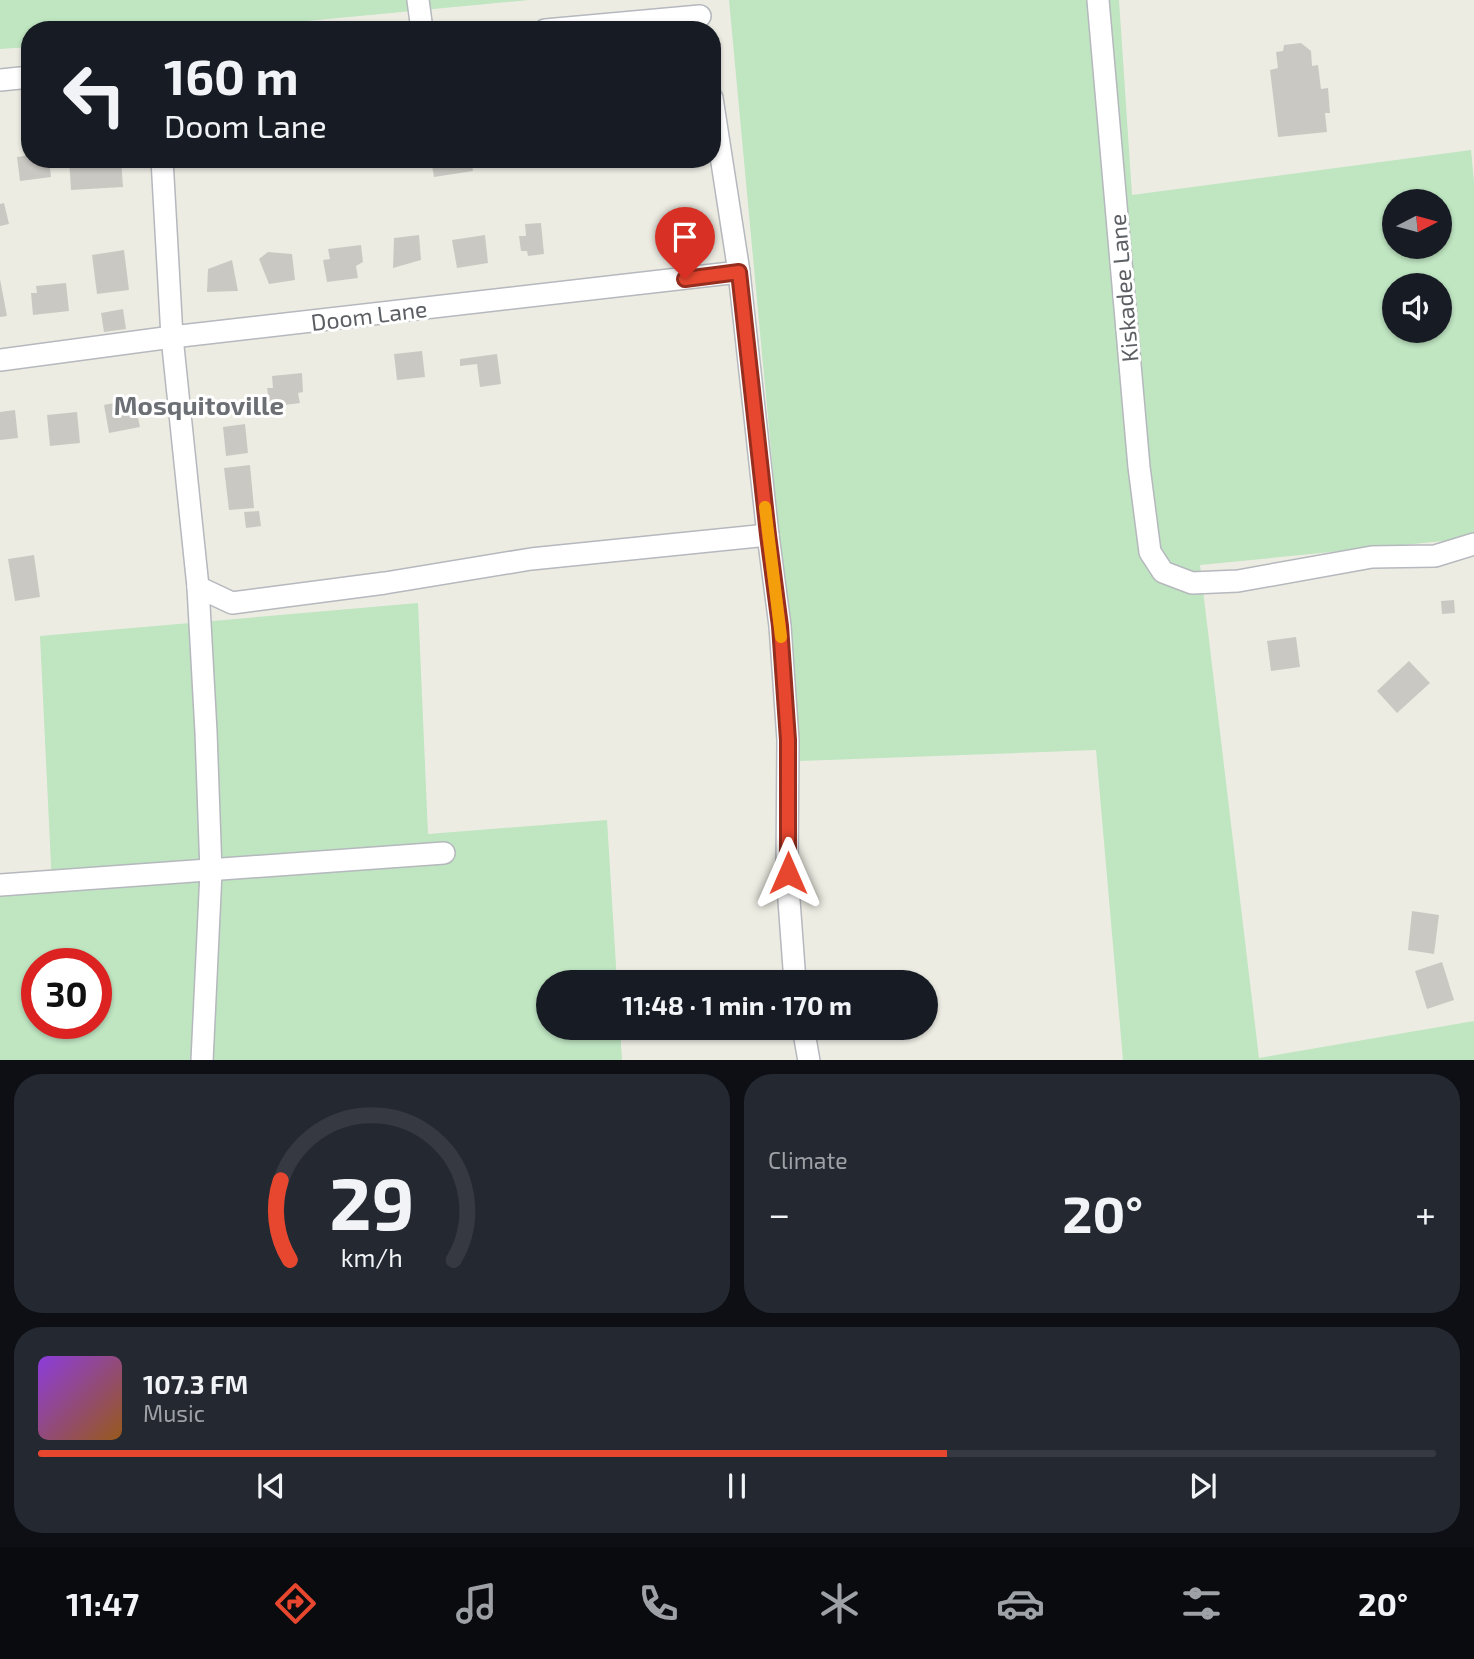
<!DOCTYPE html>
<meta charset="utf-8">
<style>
:root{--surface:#171b24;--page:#242831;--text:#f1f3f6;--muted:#9ea1a6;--line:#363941;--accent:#e7462f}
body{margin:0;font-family:"Exo 2",sans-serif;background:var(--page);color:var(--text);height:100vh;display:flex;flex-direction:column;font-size:26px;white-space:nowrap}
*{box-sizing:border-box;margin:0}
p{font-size:23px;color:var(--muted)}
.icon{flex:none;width:38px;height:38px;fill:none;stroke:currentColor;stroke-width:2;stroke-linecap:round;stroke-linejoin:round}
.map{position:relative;height:1060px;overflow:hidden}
.panel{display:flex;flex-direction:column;gap:14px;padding:14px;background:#0d0f14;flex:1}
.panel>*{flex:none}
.top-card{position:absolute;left:21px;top:21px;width:700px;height:147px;border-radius:28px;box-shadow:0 2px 5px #0004;background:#171b24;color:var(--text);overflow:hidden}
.needle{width:46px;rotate:84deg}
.buttons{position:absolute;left:1382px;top:189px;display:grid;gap:14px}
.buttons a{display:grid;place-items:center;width:70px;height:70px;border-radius:50%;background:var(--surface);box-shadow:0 2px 5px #0004;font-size:35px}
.speed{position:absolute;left:21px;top:948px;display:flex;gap:14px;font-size:35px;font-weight:700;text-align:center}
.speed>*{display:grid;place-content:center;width:91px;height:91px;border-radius:50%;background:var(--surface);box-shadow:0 2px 5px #0004;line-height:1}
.speed .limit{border:10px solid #d22;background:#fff;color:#111}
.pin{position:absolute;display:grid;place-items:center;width:60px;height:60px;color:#fff;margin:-72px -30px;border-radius:50% 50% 50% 0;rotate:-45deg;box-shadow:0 0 7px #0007}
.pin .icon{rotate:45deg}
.me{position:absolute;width:77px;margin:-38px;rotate:0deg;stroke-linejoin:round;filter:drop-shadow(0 0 5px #0008)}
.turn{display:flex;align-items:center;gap:24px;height:147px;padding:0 28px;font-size:32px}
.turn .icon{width:91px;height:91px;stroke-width:2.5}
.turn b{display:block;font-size:49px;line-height:60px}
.big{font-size:52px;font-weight:700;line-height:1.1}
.panel .widget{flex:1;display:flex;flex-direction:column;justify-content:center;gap:10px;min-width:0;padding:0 24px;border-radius:28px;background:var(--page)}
.panel .dial{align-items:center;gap:0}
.dial svg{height:182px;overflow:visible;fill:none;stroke:var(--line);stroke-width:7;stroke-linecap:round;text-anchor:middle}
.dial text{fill:var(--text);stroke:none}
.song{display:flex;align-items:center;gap:21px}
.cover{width:84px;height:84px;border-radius:10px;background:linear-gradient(135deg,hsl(270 70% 55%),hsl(30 70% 35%))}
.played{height:7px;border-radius:4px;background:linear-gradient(90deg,var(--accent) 65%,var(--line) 65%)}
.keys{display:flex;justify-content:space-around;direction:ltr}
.heat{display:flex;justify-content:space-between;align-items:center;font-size:38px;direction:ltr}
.panel .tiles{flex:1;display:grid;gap:14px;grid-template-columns:1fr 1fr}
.widget:last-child{grid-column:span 2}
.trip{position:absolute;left:536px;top:970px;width:402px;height:70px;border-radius:35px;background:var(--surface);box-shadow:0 2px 5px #0004;font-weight:700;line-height:70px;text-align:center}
.tabs{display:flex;height:112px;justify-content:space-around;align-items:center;background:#090b0e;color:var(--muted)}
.tabs .icon{width:49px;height:49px}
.tabs .current{color:var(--accent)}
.tabs b{font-size:32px;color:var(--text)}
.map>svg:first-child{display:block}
</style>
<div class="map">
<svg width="1474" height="1061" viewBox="0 0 1474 1061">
<rect width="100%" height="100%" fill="#edece3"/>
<g fill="#bfe5c1" fill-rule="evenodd">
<polygon points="0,0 529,0 211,30 30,30 30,47 0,49"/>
<path d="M729,0H1119L1132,195L1471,150L1474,182V538L1200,565L1259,1058L1474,1021V1060H1123L1096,750L800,761ZM1395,201H1440V247H1395ZM1395,285H1440V331H1395Z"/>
<path d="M418,603L428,834L607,820L617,982H548V1027H620L622,1060H0V891L52,886L40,636ZM37,964H96V1024H37Z"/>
</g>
<g fill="#cac8c2">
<polygon points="1301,43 1311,51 1312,66 1318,65 1321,89 1328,88 1330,113 1325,113 1327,132 1278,137 1270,70 1278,68 1276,52 1283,51 1284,45"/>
<polygon points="30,155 30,159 49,159 51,177 20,181 17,157"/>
<polygon points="69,159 121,159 123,187 71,190"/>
<polygon points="431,159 471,159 473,171 434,177"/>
<polygon points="4,203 9,224 0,226 0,204"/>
<polygon points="541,223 544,254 528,256 527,251 521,251 519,236 526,236 525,224"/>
<polygon points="419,235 421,260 393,268 394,238"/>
<polygon points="485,235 488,263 457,268 452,240"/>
<polygon points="361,245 363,262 356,266 358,278 327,282 323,260 330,259 328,249"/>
<polygon points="124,250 129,290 97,294 92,255"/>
<polygon points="268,252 292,254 295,280 269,284 259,259"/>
<polygon points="232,260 238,291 207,292 208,269"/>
<polygon points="0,279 7,316 0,317"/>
<polygon points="66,283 69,311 33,315 31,293 37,293 36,286"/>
<polygon points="123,309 126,329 104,332 101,313"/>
<polygon points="422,351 425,377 397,380 394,354"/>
<polygon points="497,354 501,384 480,387 477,364 460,366 460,359"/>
<polygon points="302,373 303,392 298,393 300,403 270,407 267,388 273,388 272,376"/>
<polygon points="134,399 140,427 109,433 104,405"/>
<polygon points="15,410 18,438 0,440 0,412"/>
<polygon points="77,412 80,443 50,446 47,415"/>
<polygon points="245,424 248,453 226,456 223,427"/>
<polygon points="250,465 254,508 229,510 224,468"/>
<polygon points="259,511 261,526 246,528 244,512"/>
<polygon points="34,555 40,597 15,601 8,559"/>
<polygon points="1454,600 1455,613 1442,614 1441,601"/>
<polygon points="1296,637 1300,667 1271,671 1267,641"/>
<polygon points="1409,661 1430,683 1397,713 1377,691"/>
<polygon points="1412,911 1439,915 1434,954 1408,950"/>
<polygon points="1442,962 1454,1000 1427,1009 1415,971"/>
</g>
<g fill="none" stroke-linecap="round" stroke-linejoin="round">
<g stroke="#b5b8bd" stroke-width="24">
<g id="street">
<polyline points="418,0 422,30"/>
<polyline points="1098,0 1139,467 1150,552 1163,572 1192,583 1238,581 1372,557 1435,556 1474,544"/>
<polyline points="545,30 700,16"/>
<polyline points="0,80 30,77"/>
<polyline points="712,98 739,272 768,535 780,626 788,740 787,873 795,982"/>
<polyline points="162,159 172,337 198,587 206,732 211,872 202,1061"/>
<polyline points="0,360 172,337 739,272"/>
<polyline points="198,587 232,603 385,583 531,559 768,535"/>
<polyline points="0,885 444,853"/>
<polyline points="803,1027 809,1061"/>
</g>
</g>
<use href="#street" stroke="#fff" stroke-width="21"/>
</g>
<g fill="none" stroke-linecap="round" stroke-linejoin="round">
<g stroke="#962e1f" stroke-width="18">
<polyline id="route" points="685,279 739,272 768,535 780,626 788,740 788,873"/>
</g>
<use href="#route" stroke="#e7462f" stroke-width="12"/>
<polyline stroke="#f59e0b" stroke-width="12" points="765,507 781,637"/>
</g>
<g text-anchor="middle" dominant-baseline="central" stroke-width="6" stroke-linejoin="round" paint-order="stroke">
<g font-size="23" fill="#5b5e63" stroke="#fff">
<text transform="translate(1123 288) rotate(-95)">Kiskadee Lane</text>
<text transform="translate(369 315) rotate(-7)">Doom Lane</text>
</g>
<g font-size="26" font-weight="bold" fill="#6c7075" stroke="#fff">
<text x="199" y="404">Mosquitoville</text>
</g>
</g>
</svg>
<div class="buttons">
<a><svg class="needle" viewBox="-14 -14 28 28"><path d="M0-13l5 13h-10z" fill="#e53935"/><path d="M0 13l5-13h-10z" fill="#9ea1a6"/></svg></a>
<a><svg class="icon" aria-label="sound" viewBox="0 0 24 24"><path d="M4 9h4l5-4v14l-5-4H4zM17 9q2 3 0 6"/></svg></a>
</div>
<div class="speed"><div class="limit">30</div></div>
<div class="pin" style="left:685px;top:279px;background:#d93025"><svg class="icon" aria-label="arrive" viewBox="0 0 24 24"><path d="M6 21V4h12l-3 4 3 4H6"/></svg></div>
<svg class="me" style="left:788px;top:873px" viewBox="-20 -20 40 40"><path d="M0-17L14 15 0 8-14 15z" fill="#e7462f" stroke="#fff" stroke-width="4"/></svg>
<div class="trip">11:48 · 1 min · 170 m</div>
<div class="top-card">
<div class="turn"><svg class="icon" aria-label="left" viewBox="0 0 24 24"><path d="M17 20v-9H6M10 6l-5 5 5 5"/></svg><div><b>160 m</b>Doom Lane</div></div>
</div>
</div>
<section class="panel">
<div class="tiles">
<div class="widget dial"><svg viewBox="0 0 100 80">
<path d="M14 69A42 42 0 1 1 86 69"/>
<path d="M14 69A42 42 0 0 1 10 34" stroke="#e7462f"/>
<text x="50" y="56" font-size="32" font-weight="700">29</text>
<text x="50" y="72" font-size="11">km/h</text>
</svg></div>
<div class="widget"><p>Climate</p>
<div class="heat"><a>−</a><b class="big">20°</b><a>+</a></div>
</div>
<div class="widget">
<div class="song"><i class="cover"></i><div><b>107.3 FM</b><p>Music</p></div></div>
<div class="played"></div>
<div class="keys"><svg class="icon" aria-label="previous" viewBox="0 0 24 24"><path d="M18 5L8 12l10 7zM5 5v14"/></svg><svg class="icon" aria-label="pause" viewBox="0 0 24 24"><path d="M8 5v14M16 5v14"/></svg><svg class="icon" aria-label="next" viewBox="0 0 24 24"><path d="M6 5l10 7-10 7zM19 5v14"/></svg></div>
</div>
</div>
</section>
<nav class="tabs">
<b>11:47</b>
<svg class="icon current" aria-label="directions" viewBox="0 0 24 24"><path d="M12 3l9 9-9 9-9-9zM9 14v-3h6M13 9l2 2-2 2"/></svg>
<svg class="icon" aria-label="music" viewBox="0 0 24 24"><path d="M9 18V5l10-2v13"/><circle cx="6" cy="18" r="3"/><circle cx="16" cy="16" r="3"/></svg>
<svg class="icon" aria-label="phone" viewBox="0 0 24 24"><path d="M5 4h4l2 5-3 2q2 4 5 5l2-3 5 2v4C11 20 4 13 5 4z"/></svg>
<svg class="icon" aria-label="climate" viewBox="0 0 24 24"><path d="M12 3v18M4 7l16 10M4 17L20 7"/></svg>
<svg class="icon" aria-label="car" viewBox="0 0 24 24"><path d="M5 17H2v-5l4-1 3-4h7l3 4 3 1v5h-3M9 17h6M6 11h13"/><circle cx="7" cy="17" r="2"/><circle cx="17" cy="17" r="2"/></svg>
<svg class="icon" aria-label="filters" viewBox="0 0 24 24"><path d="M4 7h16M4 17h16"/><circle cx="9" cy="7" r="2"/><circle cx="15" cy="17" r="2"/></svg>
<b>20°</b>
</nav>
